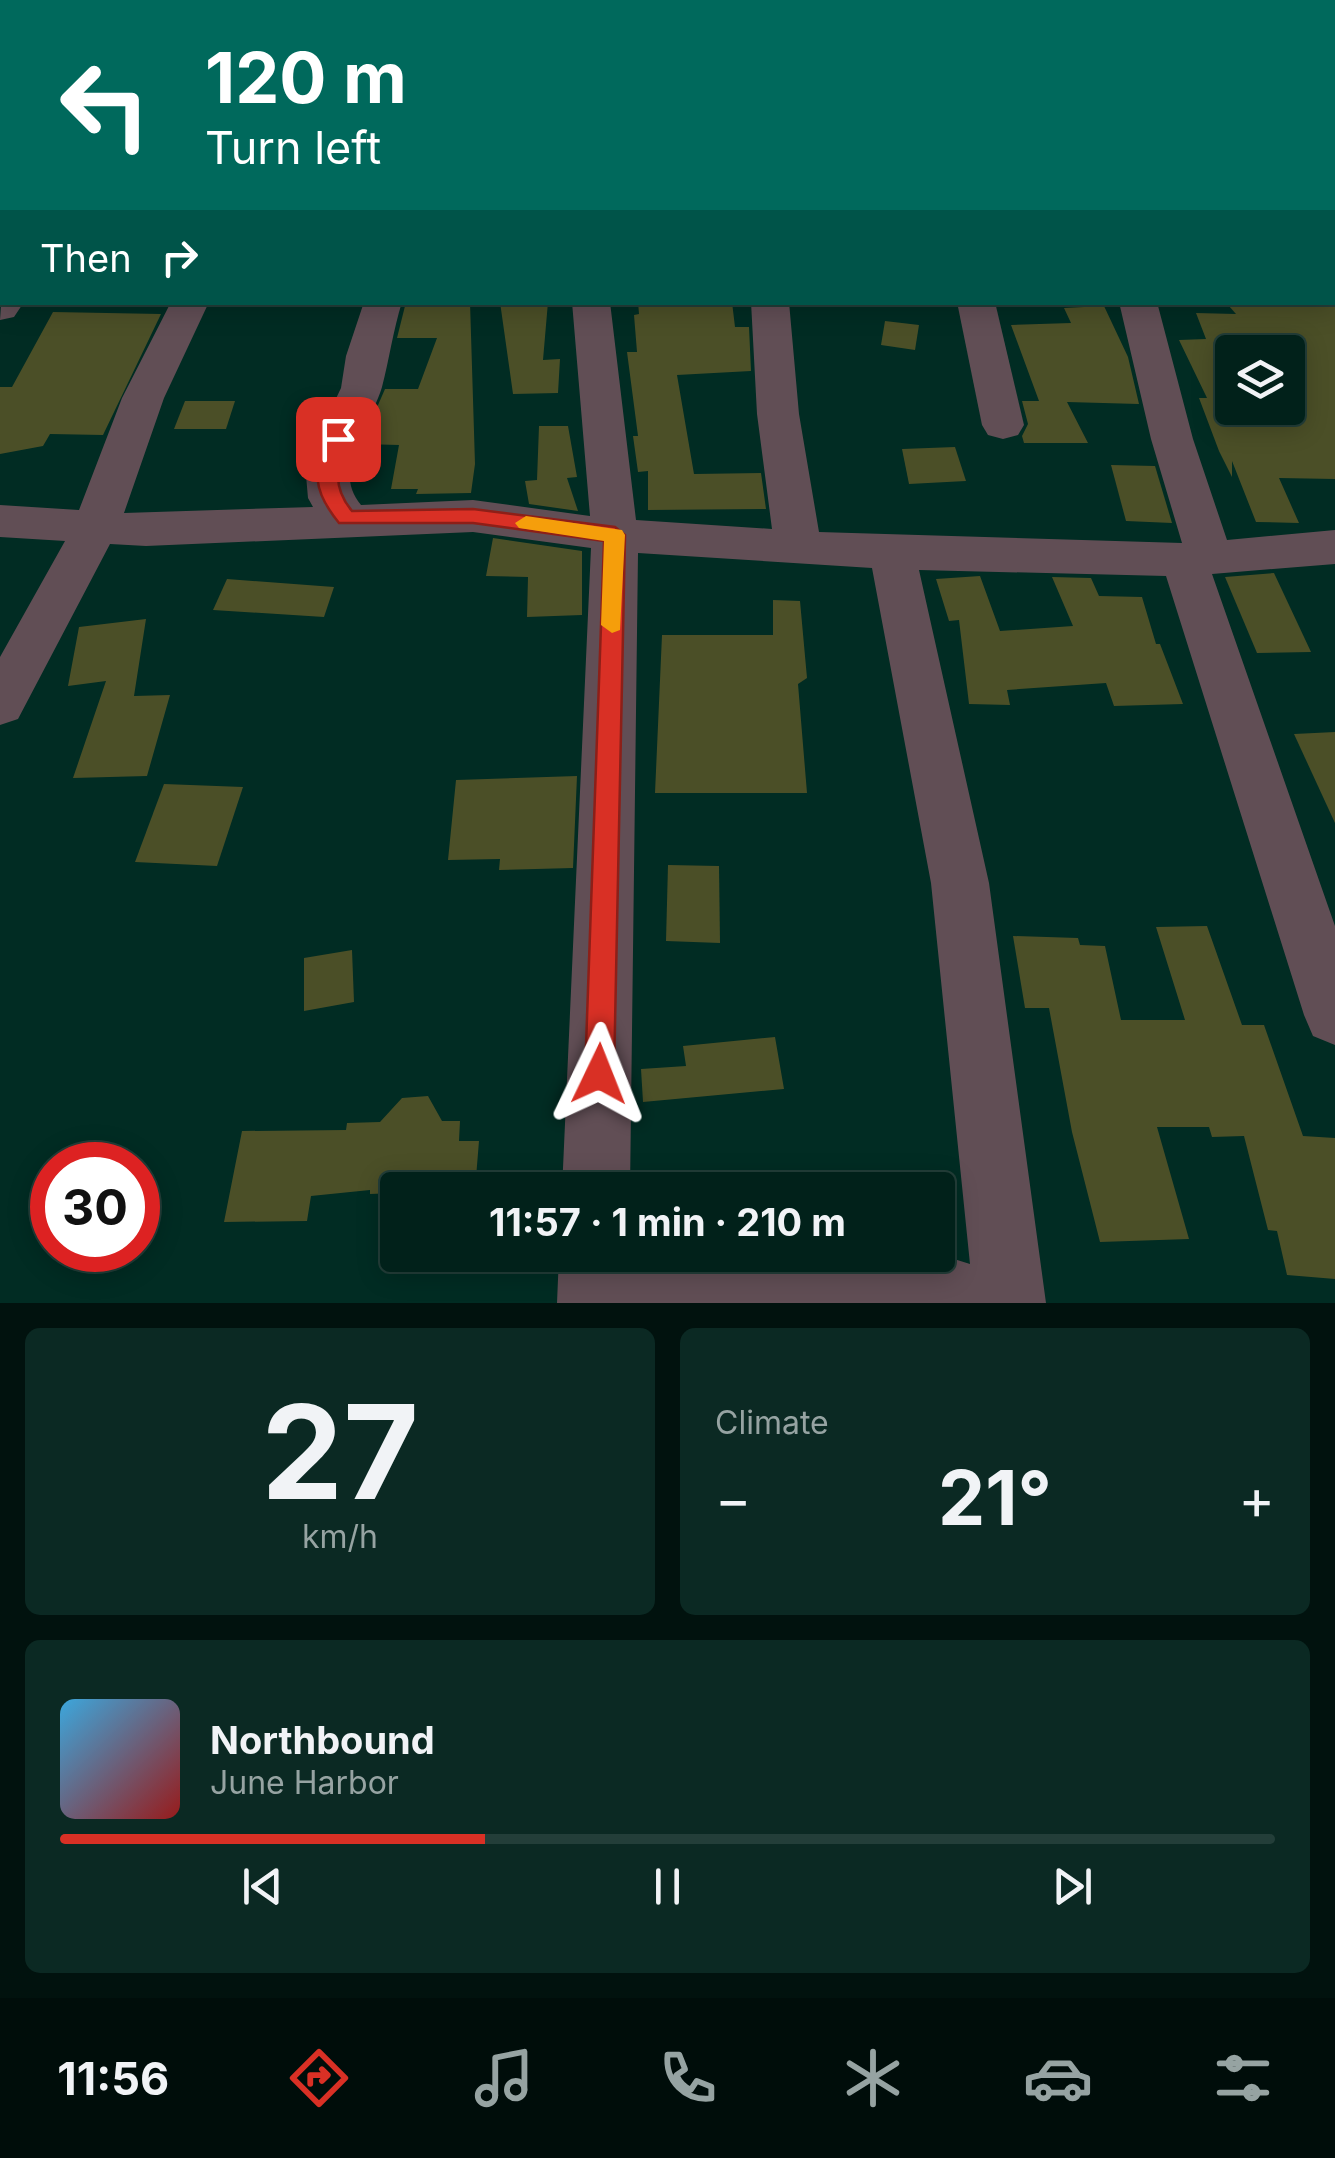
<!DOCTYPE html>
<meta charset="utf-8">
<style>
:root{--surface:#01211a;--page:#0b2923;--text:#f1f3f6;--muted:#96a3a2;--line:#233e39;--accent:#d93025}
body{margin:0;font-family:Inter,sans-serif;background:var(--page);color:var(--text);height:100vh;display:flex;flex-direction:column;font-size:38px;white-space:nowrap}
*{box-sizing:border-box;margin:0}
p{font-size:32px;color:var(--muted)}
.icon{flex:none;width:55px;height:55px;fill:none;stroke:currentColor;stroke-width:2;stroke-linecap:round;stroke-linejoin:round}
.map{position:relative;height:1303px;overflow:hidden}
.side{display:flex;flex-direction:column;gap:25px;padding:25px;background:#01120e;flex:1}
.side>*{flex:none}
.hud{position:absolute;left:0px;top:0px;width:1335px;height:305px;box-shadow:0 5px 25px #0003,0 0 0 2px var(--line);background:#00695c;color:#fff;overflow:hidden}
.controls{position:absolute;left:1215px;top:335px;display:grid;gap:20px}
.controls a{display:grid;place-items:center;width:90px;height:90px;border-radius:10px;background:var(--surface);box-shadow:0 5px 25px #0003,0 0 0 2px var(--line);font-size:50px}
.speed{position:absolute;left:30px;top:1142px;display:flex;gap:20px;font-size:50px;font-weight:700;text-align:center}
.speed>*{display:grid;place-content:center;width:130px;height:130px;border-radius:50%;background:var(--surface);box-shadow:0 5px 25px #0003,0 0 0 2px var(--line);line-height:1}
.speed .limit{border:15px solid #d22;background:#fff;color:#111}
.pin{position:absolute;display:grid;place-items:center;width:85px;height:85px;color:#fff;margin:-42px;border-radius:20px;box-shadow:0 5px 15px #0006}
.me{position:absolute;width:110px;margin:-55px;rotate:2deg;stroke-linejoin:round;filter:drop-shadow(0 0 8px #0008)}
.turn{display:flex;align-items:center;gap:35px;height:210px;padding:0 40px;font-size:45px}
.turn .icon{width:130px;height:130px;stroke-width:2.5}
.turn b{display:block;font-size:70px;line-height:85px}
.then{display:flex;align-items:center;height:95px;padding:0 40px;background:#0003;gap:20px;font-size:38px}
.big{font-size:75px;font-weight:700;line-height:1.1}
.side .widget{flex:1;display:flex;flex-direction:column;justify-content:center;gap:15px;min-width:0;padding:0 35px;border-radius:15px;background:var(--page)}
.side .dial{align-items:center;gap:0}
.dial b{font-size:130px;line-height:1}
.song{display:flex;align-items:center;gap:30px}
.cover{width:120px;height:120px;border-radius:15px;background:linear-gradient(135deg,hsl(200 70% 55%),hsl(0 70% 35%))}
.played{height:10px;border-radius:5px;background:linear-gradient(90deg,var(--accent) 35%,var(--line) 35%)}
.keys{display:flex;justify-content:space-around;direction:ltr}
.heat{display:flex;justify-content:space-between;align-items:center;font-size:55px;direction:ltr}
.side .tiles{flex:1;display:grid;gap:25px;grid-template-columns:1fr 1fr}
.widget:last-child{grid-column:span 2}
.trip{position:absolute;left:380px;top:1172px;width:575px;height:100px;border-radius:10px;background:var(--surface);box-shadow:0 5px 25px #0003,0 0 0 2px var(--line);font-weight:700;line-height:100px;text-align:center}
.menu{display:flex;height:160px;justify-content:space-around;align-items:center;background:#000d0a;color:var(--muted)}
.menu .icon{width:70px;height:70px}
.menu .current{color:var(--accent)}
.menu b{font-size:45px;color:var(--text)}
.map>svg:first-child{display:block}
</style>
<div class="map">
<svg width="1335" height="1303" viewBox="0 0 1335 1303">
<rect width="100%" height="100%" fill="#012c23"/>
<g fill="#4b4f27" fill-rule="evenodd">
<polygon points="406,302 470,302 475,464 471,493 416,494 418,489 391,489 399,445 361,444 385,389 418,389 437,338 397,338"/>
<polygon points="500,302 548,302 543,360 560,359 558,393 513,394"/>
<polygon points="638,302 732,302 735,327 749,327 751,371 677,375 694,474 761,473 766,509 648,510 648,471 638,472 633,436 638,436 627,352 637,352 634,315 639,314"/>
<path d="M1242,302L1335,304V479L1279,478L1299,523L1256,522L1232,461V477L1219,451L1199,398H1207L1179,340L1206,339L1196,313L1236,314L1229,306ZM1232,352H1288V408H1232Z"/>
<polygon points="1104,306 1128,357 1139,404 1067,402 1088,443 1024,443 1022,436 1028,424 1022,401 1039,401 1011,325 1071,323 1064,308"/>
<polygon points="53,312 161,314 103,435 50,434 43,446 0,454 0,387 12,387"/>
<polygon points="885,321 919,325 915,350 881,345"/>
<polygon points="185,401 235,401 226,429 174,429"/>
<polygon points="539,426 568,426 577,477 567,478 578,511 529,504 525,481 537,480"/>
<polygon points="955,447 966,481 909,484 902,449"/>
<polygon points="1111,465 1155,466 1172,523 1126,521"/>
<polygon points="493,538 582,551 582,615 527,617 528,577 486,576"/>
<polygon points="1274,573 1311,652 1257,653 1225,577"/>
<polygon points="980,576 1000,631 1073,626 1052,577 1091,578 1099,596 1142,597 1156,644 1160,644 1183,704 1114,706 1106,683 1007,690 1010,705 969,704 959,620 949,621 936,579"/>
<polygon points="227,579 334,587 324,617 213,610"/>
<polygon points="773,600 800,601 807,678 798,684 807,793 655,793 662,635 773,635"/>
<polygon points="146,619 134,696 170,695 147,776 73,778 106,681 68,686 79,627"/>
<polygon points="1335,732 1335,823 1294,734"/>
<polygon points="577,776 573,868 499,870 500,859 448,860 456,780"/>
<polygon points="164,784 243,787 217,866 135,862"/>
<polygon points="668,865 719,866 720,943 666,941"/>
<polygon points="1207,926 1242,1025 1264,1025 1303,1136 1335,1138 1335,1279 1287,1275 1277,1231 1268,1230 1244,1136 1212,1137 1209,1127 1157,1127 1189,1239 1100,1242 1072,1132 1049,1008 1025,1008 1013,936 1078,938 1080,945 1105,946 1121,1020 1185,1020 1156,927"/>
<polygon points="352,950 354,1002 304,1011 304,958"/>
<polygon points="775,1037 784,1089 643,1102 641,1069 686,1066 683,1046"/>
<polygon points="428,1096 442,1121 460,1121 459,1141 479,1141 475,1190 370,1194 370,1190 311,1196 307,1221 224,1222 242,1131 346,1130 347,1123 380,1122 402,1098"/>
</g>
<g fill="none" stroke-linecap="round" stroke-linejoin="round">
<g fill="#614e55" fill-rule="evenodd">
<rect x="621" y="0" width="28" height="2"/>
<rect x="756" y="0" width="28" height="2"/>
<polygon points="891,0 919,0 920,2 892,2"/>
<polygon points="1024,0 1052,0 1053,2 1025,2"/>
<polygon points="1159,0 1187,0 1189,2 1161,2"/>
<polygon points="1332,9 1335,9 1335,29 1332,28"/>
<rect x="1332" y="80" width="3" height="18"/>
<rect x="0" y="232" width="2" height="22"/>
<polygon points="1332,274 1335,275 1335,300 1332,300"/>
<polygon points="2,291 2,302 24,302 14,317 0,320"/>
<path d="M171,302H209L164,398L124,513L313,507L308,498L305,464L341,388L346,356L364,302H402C393,331 389,360 382,387C371,425 330,468 361,505L473,500L590,516L572,302H610L636,520L772,529L757,414L751,302H789L799,414L819,532L1182,543L1151,439L1119,302H1157L1193,439L1227,540L1335,530V564L1212,574L1335,926V1045L1313,1036L1304,1015L1166,576L919,570L989,883L1046,1303H557L559,1255L778,1258L938,1254L970,1264L931,883L872,568L638,553L630,1190H562L591,548L473,532L146,546L110,544L18,719L0,725V657L65,541L0,537V505L79,510L122,398Z"/>
<polygon points="957,302 995,302 1024,425 1018,435 1003,439 988,435 982,425"/>
</g>
</g>
<path fill="#d93025" stroke="#8d1f18" stroke-width="2.5" d="M338,433L348,439C336,466 332,487 352,511L473,509L615,527L625,535L614,1074L610,1085L599,1089L589,1085L585,1074L604,541L473,523H339C313,491 311,471 331,435Z"/>
<polygon fill="#f59e0b" points="526,516 622,530 625,535 620,630 612,633 601,625 604,541 519,528 515,523"/>
</svg>
<div class="controls">
<a><svg class="icon" aria-label="layers" viewBox="0 0 24 24"><path d="M12 4l9 5-9 5-9-5zM3 14l9 5 9-5"/></svg></a>
</div>
<div class="speed"><div class="limit">30</div></div>
<div class="pin" style="left:338px;top:439px;background:#d93025"><svg class="icon" aria-label="arrive" viewBox="0 0 24 24"><path d="M6 21V4h12l-3 4 3 4H6"/></svg></div>
<svg class="me" style="left:599px;top:1074px" viewBox="-20 -20 40 40"><path d="M0-17L14 15 0 8-14 15z" fill="#d93025" stroke="#fff" stroke-width="4"/></svg>
<div class="trip">11:57 · 1 min · 210 m</div>
<div class="hud">
<div class="turn"><svg class="icon" aria-label="left" viewBox="0 0 24 24"><path d="M17 20v-9H6M10 6l-5 5 5 5"/></svg><div><b>120 m</b>Turn left</div></div>
<div class="then">Then<svg class="icon" aria-label="right" viewBox="0 0 24 24"><path d="M7 20v-9h11M14 6l5 5-5 5"/></svg></div>
</div>
</div>
<section class="side">
<div class="tiles">
<div class="widget dial"><b>27</b><p>km/h</p></div>
<div class="widget"><p>Climate</p>
<div class="heat"><a>−</a><b class="big">21°</b><a>+</a></div>
</div>
<div class="widget">
<div class="song"><i class="cover"></i><div><b>Northbound</b><p>June Harbor</p></div></div>
<div class="played"></div>
<div class="keys"><svg class="icon" aria-label="previous" viewBox="0 0 24 24"><path d="M18 5L8 12l10 7zM5 5v14"/></svg><svg class="icon" aria-label="pause" viewBox="0 0 24 24"><path d="M8 5v14M16 5v14"/></svg><svg class="icon" aria-label="next" viewBox="0 0 24 24"><path d="M6 5l10 7-10 7zM19 5v14"/></svg></div>
</div>
</div>
</section>
<nav class="menu">
<b>11:56</b>
<svg class="icon current" aria-label="directions" viewBox="0 0 24 24"><path d="M12 3l9 9-9 9-9-9zM9 14v-3h6M13 9l2 2-2 2"/></svg>
<svg class="icon" aria-label="music" viewBox="0 0 24 24"><path d="M9 18V5l10-2v13"/><circle cx="6" cy="18" r="3"/><circle cx="16" cy="16" r="3"/></svg>
<svg class="icon" aria-label="phone" viewBox="0 0 24 24"><path d="M5 4h4l2 5-3 2q2 4 5 5l2-3 5 2v4C11 20 4 13 5 4z"/></svg>
<svg class="icon" aria-label="climate" viewBox="0 0 24 24"><path d="M12 3v18M4 7l16 10M4 17L20 7"/></svg>
<svg class="icon" aria-label="car" viewBox="0 0 24 24"><path d="M5 17H2v-5l4-1 3-4h7l3 4 3 1v5h-3M9 17h6M6 11h13"/><circle cx="7" cy="17" r="2"/><circle cx="17" cy="17" r="2"/></svg>
<svg class="icon" aria-label="filters" viewBox="0 0 24 24"><path d="M4 7h16M4 17h16"/><circle cx="9" cy="7" r="2"/><circle cx="15" cy="17" r="2"/></svg>
</nav>
